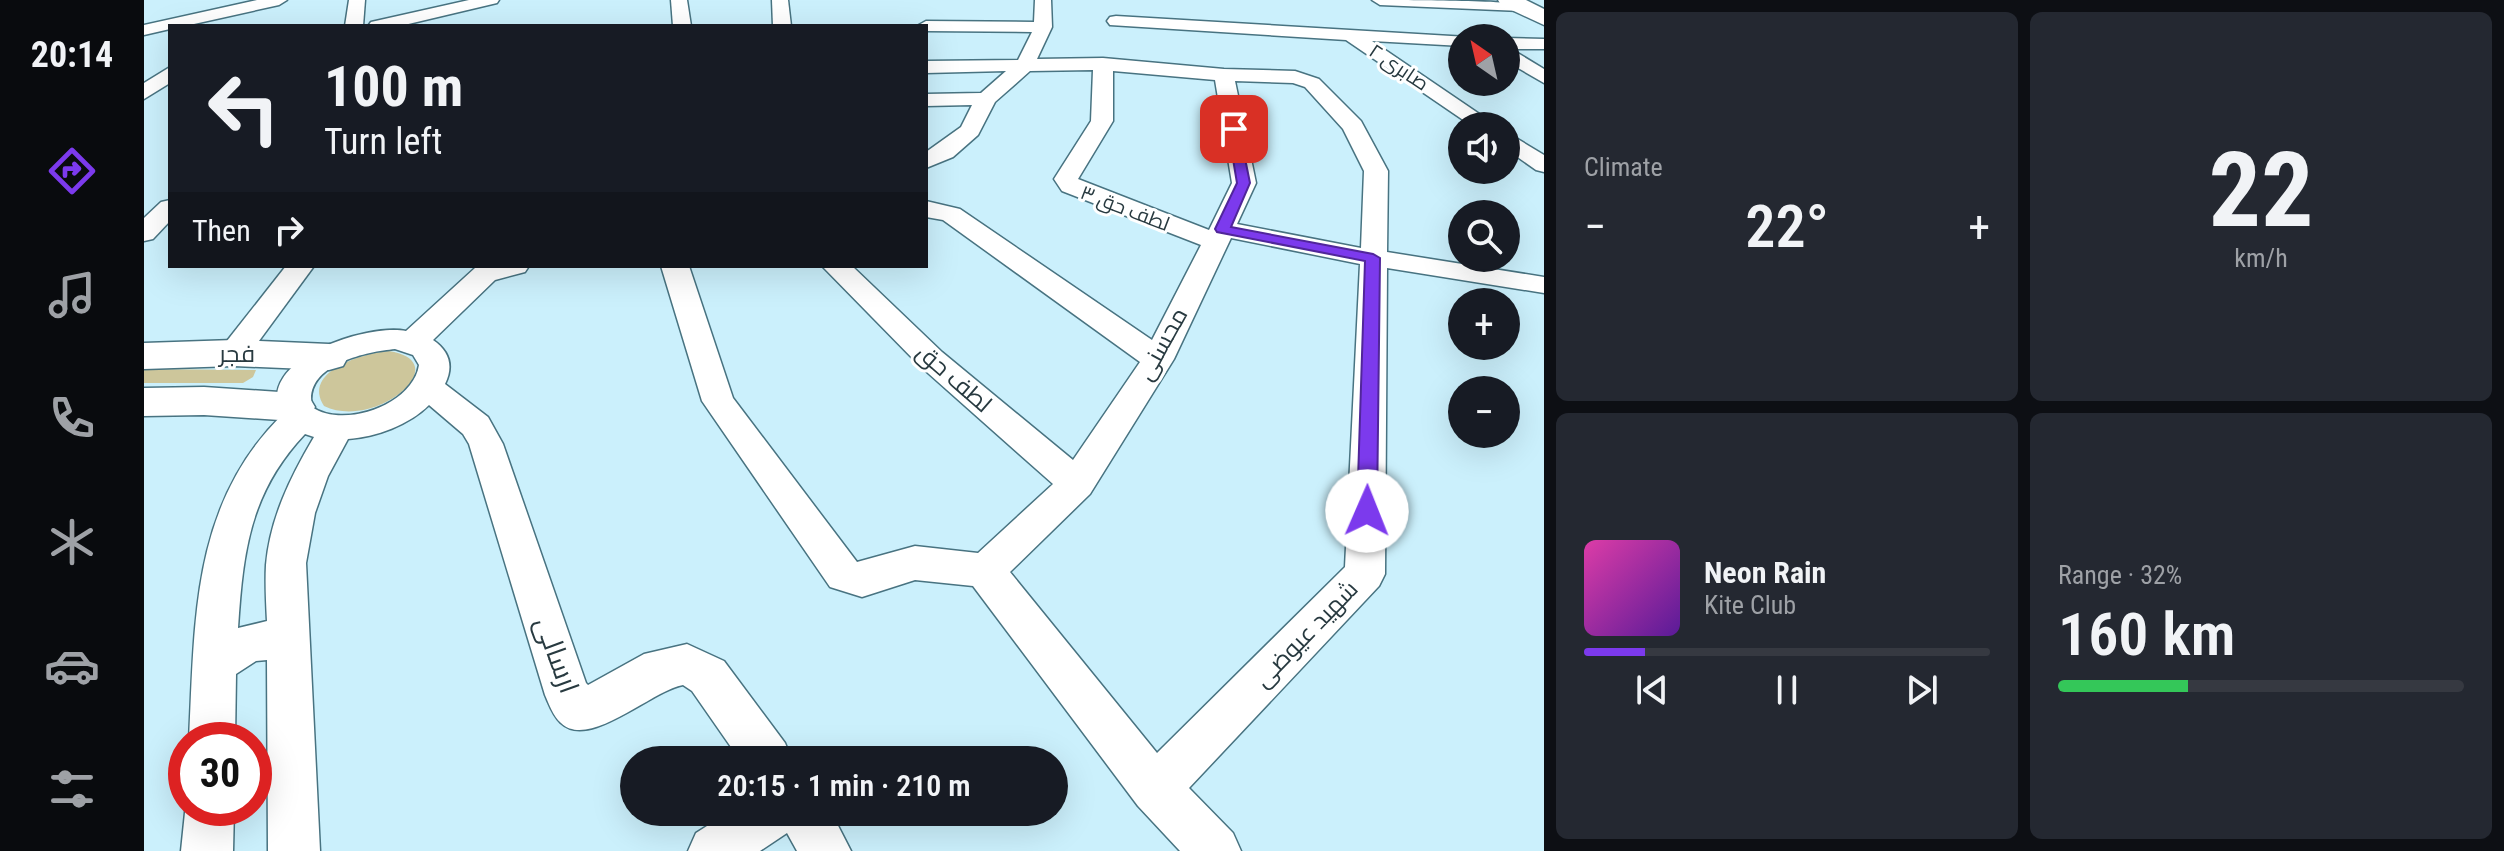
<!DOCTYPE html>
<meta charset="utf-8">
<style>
:root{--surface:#171b24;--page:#242831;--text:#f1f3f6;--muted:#9ea1a6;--line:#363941;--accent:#7c3aed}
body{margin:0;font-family:"Roboto Condensed",Cairo,sans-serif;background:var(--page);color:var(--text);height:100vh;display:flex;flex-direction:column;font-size:30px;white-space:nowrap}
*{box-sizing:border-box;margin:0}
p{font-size:26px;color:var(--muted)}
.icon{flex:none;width:44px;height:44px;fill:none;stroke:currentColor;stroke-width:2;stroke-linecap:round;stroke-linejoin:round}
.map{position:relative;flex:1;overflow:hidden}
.panel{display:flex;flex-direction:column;gap:12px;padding:12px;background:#0d0f14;width:960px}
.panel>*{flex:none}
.guide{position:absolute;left:24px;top:24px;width:760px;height:244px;border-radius:0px;box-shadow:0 8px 32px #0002;background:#171b24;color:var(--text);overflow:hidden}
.needle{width:52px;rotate:326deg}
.tools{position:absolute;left:1304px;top:24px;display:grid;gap:16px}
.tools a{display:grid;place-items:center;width:72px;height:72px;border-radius:50%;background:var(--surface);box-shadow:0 8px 32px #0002;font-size:40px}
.speed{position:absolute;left:24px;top:722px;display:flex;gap:16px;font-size:40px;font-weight:700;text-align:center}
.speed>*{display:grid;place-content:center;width:104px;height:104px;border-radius:50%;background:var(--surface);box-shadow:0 8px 32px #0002;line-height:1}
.speed .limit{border:12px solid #d22;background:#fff;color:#111}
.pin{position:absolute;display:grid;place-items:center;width:68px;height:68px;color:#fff;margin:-34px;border-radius:16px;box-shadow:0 4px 12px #0006}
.me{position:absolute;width:88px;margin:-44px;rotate:1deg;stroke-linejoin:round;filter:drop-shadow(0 0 6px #0008)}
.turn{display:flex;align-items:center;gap:28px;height:168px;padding:0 24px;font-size:36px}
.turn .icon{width:104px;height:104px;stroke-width:2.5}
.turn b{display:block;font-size:56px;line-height:68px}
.then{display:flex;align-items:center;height:76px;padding:0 24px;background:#0003;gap:16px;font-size:30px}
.big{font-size:60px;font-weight:600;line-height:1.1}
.panel .tile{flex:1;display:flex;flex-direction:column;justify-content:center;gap:12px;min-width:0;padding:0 28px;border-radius:12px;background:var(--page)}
.panel .dial{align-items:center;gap:0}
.dial b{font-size:104px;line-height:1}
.song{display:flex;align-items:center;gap:24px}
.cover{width:96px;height:96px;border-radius:12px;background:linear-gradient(135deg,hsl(320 70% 55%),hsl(270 70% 35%))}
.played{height:8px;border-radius:4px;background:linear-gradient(90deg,var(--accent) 15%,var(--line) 15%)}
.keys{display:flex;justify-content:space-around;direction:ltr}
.heat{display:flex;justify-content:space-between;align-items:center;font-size:44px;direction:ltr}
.charge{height:12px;border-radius:6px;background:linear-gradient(90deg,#34c759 32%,var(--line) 0)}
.panel .tiles{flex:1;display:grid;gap:12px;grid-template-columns:repeat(2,1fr)}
.trip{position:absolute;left:476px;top:746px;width:448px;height:80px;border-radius:40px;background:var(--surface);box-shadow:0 8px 32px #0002;font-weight:600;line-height:80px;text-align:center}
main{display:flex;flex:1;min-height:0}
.tab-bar{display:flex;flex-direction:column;width:144px;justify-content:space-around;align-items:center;background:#090b0e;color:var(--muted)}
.tab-bar .icon{width:56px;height:56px}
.tab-bar .on{color:var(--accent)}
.tab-bar b{font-size:36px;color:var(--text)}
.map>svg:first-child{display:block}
</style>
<main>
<nav class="tab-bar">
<b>20:14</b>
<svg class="icon on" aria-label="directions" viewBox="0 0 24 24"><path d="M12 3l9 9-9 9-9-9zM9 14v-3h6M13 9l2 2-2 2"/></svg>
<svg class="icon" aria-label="music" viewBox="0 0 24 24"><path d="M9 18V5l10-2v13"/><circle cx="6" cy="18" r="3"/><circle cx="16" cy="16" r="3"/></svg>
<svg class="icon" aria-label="phone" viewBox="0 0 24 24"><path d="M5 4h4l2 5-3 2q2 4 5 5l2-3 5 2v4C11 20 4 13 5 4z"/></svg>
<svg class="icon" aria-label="climate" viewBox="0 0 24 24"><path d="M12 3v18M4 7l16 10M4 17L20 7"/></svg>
<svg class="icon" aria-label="car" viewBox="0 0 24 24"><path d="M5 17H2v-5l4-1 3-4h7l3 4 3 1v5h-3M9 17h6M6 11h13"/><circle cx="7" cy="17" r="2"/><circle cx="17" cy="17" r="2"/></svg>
<svg class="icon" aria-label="filters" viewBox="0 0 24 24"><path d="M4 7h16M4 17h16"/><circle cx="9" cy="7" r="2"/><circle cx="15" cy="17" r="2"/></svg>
</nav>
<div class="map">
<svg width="1400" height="851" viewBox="0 0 1400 851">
<rect width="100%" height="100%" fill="#cbf0fc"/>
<g fill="#cdc69b">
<path d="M245,351C314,362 231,431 180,406C157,371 220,353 245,351Z"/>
<polygon points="0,369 112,370 109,377 99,383 0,383"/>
</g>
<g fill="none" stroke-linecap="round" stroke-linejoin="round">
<g stroke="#487381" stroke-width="3">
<g id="minor">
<polygon points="113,0 143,0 135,5 41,26 26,26 26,29 0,35 0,25"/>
<polygon points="205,0 221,0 219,26 201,26"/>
<polygon points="325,0 355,0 353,3 256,26 224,26 227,22"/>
<polygon points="527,0 543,0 547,26 529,26"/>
<polygon points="628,0 644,0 647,26 629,26"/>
<path d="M891,0H907L908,27L893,59L959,58L1080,69L1151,71L1175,79L1217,121L1244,171L1243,252L1400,277V293L1243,268L1241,574L1235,586L1045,788L1089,833L1097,851H1036L994,806L829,586L771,580L718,597L686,587L558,401L517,266H545L589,398L713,562L771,546L834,553L909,484L776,366L678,266H708L798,352L929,460L996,362L799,220L782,217V201L816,209L1008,340L1057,245L918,191L910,179L947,121L949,70L886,71L851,102L834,135L809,157L782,168V152L817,127L828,105L782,106V94L837,93L862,71L782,73V61L874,60L888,32L782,31V26H773L782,21L890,22ZM969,71L1071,80L1088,183L1065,230L934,179L969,121ZM1091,81L1149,83L1161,87L1199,129L1220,171L1217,248L1093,224L1112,183ZM1087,238L1216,264L1201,567L1013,753L866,572L946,494L1030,359Z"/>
<path d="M1228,0C1253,0 1373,0 1385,6L1377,11L1236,5Z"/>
<polygon points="972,16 1324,37 1318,38 1318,46 1228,41 1353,126 1328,126 1202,40 966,25 963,21 966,17"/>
<polygon points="1360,38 1362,38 1400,39 1400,49 1367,49 1400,69 1400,83 1362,61"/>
<polygon points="26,67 26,83 0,99 0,83"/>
<polygon points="1362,132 1400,155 1400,172 1392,170 1362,149"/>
<polygon points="26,200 26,221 9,239 0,241 0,218 17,202"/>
<polygon points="142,266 170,266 101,360 90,363 79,360 74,353 79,346"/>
<path d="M339,266H385L381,272L351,280L289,340C305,351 310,366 301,384L344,417L359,444L442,683L444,685L500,654L543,644L580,661L641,743L648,760H596L548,691L539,685C507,691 445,750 417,723C409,716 405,704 401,695L325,444L319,434L285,405C265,425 232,437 204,439L184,476L171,513L162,563L176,851H124L123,660L112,661L92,674L91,740H45C51,621 47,505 138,415C108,360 224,323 262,331L331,268ZM251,349L269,355L275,365C269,405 199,429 168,407C159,365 221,352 251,349ZM161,434L170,437C147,476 126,518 122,565C121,583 122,602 123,621L94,628C99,551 106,492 161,434Z"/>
<polygon points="42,803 42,808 90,808 89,851 37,851"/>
<polygon points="585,812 687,812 707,851 653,851 643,833 616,851 544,851 552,833"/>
</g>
</g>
<g stroke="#487381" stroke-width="3">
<g id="major">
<polygon points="90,340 185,344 199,348 204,357 199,366 185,370 90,366 0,369 0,343"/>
<polygon points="60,387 150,393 165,397 171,407 165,417 150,421 60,415 0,416 0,388"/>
</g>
</g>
<g stroke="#487381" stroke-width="3">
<polygon id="highway" points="1354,0 1382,0 1400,9 1400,25 1357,5"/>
</g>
<use href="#minor" fill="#fff" fill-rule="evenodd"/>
<use href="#major" fill="#fff" fill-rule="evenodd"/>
<use href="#highway" fill="#fff" fill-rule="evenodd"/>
</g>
<polygon fill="#7c3aed" stroke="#51269a" stroke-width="2" points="1090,126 1095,129 1106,183 1087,227 1229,254 1236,258 1233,511 1230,516 1216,516 1213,511 1221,261 1073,232 1071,229 1093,183 1084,129"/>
<g text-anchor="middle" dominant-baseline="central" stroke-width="6" stroke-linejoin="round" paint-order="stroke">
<g font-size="20" fill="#283a40" stroke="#fff">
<text transform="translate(1255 67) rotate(34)">صابری ۲</text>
<text transform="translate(981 208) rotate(21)">لطف حق ۳</text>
</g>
<g font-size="24" fill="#283a40" stroke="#fff">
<text transform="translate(1018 344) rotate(-61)">محسنی</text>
<text x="93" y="354">فجر</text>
<text transform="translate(810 378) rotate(41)">لطف حق</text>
<text transform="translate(1162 634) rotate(-46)">شهید عیوضی</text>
</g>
<g font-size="28" fill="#283a40" stroke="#fff">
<text transform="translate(413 655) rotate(70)">ارسالی</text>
</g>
</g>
</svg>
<div class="tools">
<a><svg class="needle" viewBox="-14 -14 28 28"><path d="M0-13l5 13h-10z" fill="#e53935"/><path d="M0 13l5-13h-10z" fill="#9ea1a6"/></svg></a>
<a><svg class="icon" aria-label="sound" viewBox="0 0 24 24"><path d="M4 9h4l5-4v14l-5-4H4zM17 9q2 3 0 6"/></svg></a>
<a><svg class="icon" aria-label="search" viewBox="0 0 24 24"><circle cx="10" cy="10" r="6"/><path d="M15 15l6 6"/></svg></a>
<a>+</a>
<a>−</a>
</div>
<div class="speed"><div class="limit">30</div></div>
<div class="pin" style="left:1090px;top:129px;background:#d93025"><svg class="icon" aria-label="arrive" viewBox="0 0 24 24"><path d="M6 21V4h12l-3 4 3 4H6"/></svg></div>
<svg class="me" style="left:1223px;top:511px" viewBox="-20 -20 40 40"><circle r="19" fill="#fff"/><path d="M0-13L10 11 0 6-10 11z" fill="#7c3aed"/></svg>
<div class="trip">20:15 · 1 min · 210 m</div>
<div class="guide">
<div class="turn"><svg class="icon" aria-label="left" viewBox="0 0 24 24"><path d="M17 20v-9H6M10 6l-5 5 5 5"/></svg><div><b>100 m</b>Turn left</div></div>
<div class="then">Then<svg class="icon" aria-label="right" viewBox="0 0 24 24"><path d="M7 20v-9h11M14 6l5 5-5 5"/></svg></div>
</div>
</div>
<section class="panel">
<div class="tiles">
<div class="tile"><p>Climate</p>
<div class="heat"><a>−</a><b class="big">22°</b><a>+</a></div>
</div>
<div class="tile dial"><b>22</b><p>km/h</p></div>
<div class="tile">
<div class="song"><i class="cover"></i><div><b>Neon Rain</b><p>Kite Club</p></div></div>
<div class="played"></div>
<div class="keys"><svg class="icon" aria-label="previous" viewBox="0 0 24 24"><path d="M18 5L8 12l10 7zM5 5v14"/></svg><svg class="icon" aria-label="pause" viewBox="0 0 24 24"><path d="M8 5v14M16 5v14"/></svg><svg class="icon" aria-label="next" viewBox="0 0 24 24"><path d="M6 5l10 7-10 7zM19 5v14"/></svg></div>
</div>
<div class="tile"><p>Range · 32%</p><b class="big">160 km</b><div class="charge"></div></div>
</div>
</section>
</main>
